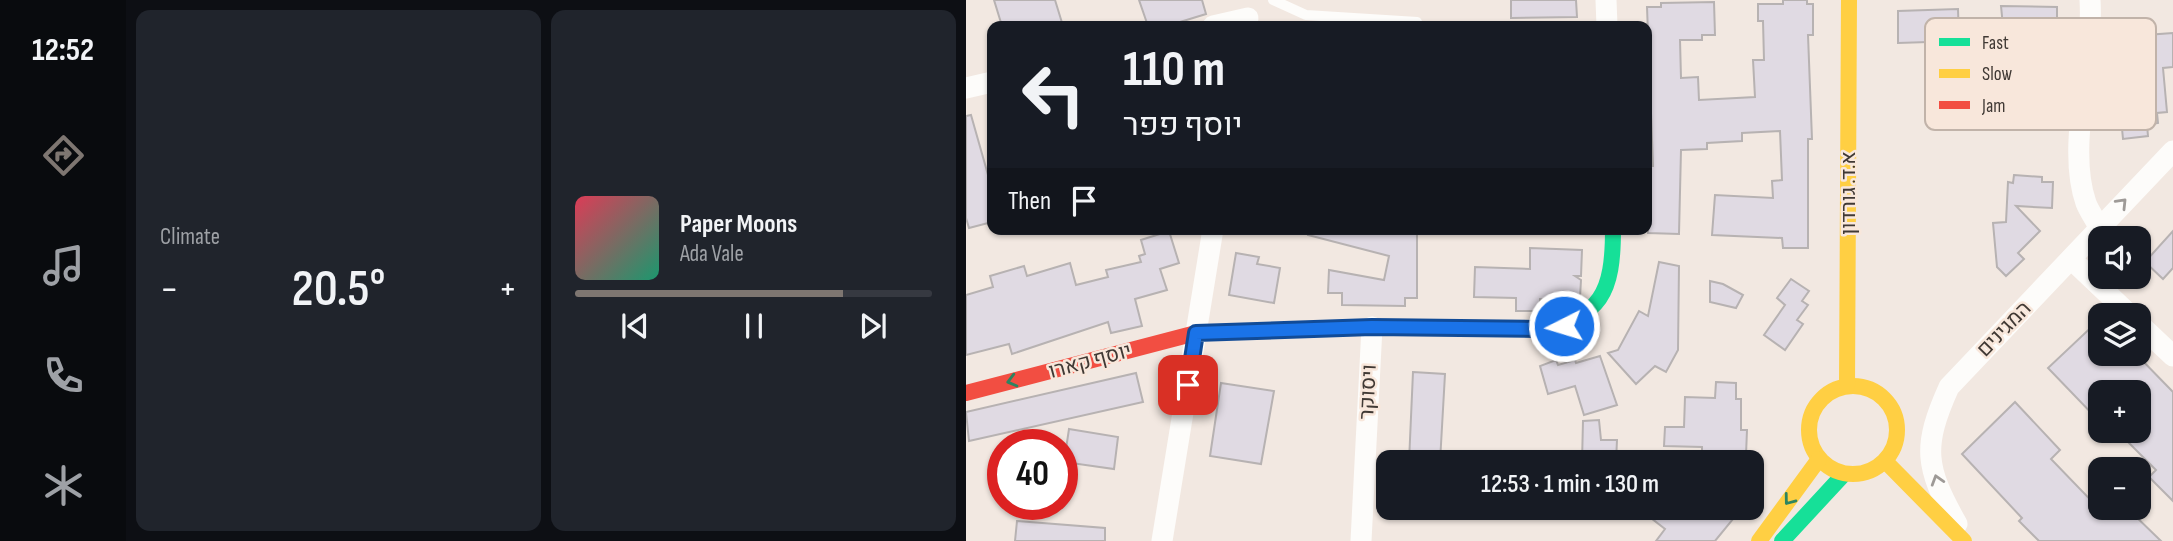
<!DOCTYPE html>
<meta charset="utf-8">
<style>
:root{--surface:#171b24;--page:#20242c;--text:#f1f3f6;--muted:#9ea1a6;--line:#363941;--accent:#7e7671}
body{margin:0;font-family:"Sofia Sans Condensed",Heebo,sans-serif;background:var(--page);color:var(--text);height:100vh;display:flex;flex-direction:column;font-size:26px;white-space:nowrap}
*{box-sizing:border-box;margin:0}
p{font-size:23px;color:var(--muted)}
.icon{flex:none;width:38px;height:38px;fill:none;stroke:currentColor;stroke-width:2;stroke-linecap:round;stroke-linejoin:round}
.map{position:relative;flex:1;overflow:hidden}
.side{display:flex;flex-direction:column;gap:10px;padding:10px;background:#0d0f14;width:840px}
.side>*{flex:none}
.top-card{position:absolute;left:21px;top:21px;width:665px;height:214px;border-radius:14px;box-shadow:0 2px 5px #0004;background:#171b24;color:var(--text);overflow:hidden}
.fabs{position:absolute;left:1122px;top:226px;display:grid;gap:14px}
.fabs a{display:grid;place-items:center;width:63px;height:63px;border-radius:14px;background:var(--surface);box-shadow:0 2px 5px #0004;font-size:35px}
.speed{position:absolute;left:21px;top:429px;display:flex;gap:14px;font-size:35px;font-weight:700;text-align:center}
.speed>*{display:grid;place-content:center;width:91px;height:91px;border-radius:50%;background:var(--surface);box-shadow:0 2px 5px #0004;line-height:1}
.speed .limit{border:10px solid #d22;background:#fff;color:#111}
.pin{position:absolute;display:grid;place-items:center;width:60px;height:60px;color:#fff;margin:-30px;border-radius:14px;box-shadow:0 4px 10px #0006}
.me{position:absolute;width:77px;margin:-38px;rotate:265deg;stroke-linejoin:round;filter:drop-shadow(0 0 5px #0008)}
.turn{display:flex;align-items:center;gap:24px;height:147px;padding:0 21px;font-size:32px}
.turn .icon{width:91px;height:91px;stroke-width:2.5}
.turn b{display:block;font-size:49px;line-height:60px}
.then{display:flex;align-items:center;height:66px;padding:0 21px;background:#0003;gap:14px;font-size:26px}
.big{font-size:52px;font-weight:600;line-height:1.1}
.side .widget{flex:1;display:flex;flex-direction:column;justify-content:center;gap:10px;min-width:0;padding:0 24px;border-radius:14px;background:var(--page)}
.song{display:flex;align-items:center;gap:21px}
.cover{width:84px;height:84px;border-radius:10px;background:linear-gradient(135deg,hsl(350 70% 55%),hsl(160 70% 35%))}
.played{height:7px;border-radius:4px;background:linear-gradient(90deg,var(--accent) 75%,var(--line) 75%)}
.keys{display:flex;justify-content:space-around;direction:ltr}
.heat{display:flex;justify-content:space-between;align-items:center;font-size:38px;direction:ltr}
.side .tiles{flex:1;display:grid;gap:10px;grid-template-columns:repeat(2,1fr)}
.trip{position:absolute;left:410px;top:450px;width:388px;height:70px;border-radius:14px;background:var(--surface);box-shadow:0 2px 5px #0004;font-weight:600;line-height:70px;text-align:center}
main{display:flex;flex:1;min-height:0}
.tabs{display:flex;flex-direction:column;width:126px;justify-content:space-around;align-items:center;background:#090b0e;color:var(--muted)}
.tabs .icon{width:49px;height:49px}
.tabs .selected{color:var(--accent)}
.tabs b{font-size:32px;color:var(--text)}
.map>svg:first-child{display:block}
</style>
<main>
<nav class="tabs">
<b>12:52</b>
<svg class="icon selected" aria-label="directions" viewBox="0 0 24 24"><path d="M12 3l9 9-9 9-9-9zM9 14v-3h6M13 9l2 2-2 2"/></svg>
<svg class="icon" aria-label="music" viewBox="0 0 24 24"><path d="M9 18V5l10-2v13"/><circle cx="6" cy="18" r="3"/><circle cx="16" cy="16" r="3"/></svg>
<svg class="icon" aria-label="phone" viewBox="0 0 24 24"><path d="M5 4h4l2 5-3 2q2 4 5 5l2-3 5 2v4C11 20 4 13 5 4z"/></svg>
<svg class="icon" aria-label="climate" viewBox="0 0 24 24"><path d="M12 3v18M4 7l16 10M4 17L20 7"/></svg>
</nav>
<section class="side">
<div class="tiles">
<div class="widget"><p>Climate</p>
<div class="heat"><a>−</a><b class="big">20.5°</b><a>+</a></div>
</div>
<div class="widget">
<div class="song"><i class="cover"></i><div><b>Paper Moons</b><p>Ada Vale</p></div></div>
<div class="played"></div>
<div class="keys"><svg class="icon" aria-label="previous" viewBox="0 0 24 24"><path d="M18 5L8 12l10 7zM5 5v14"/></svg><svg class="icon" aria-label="pause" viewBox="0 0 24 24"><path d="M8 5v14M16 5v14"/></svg><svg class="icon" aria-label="next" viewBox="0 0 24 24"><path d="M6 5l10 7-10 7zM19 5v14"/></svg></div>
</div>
</div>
</section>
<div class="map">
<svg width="1207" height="541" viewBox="0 0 1207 541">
<rect width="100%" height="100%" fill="#f2e8e1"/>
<g fill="#e0dae3" stroke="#b7b2b2" stroke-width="2">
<polygon points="28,0 89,0 97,26 36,26"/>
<polygon points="173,0 236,0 240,14 201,26 182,26"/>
<polygon points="545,0 610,0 611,17 545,18"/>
<polygon points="817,0 841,0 841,4 847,4 847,35 842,35 846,139 842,139 842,248 817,248 816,238 746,235 749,195 807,198 806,181 816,180 814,131 776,133 776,141 741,143 741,149 715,150 713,234 682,233 681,166 687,166 681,7 695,7 695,3 748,2 749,35 736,35 736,40 714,40 715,78 732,77 733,100 789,97 787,60 798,60 797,21 792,21 792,4 817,4"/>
<polygon points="1035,6 1091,7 1091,40 1048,42 1048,36 1038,36"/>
<polygon points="992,9 993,41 932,43 932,11"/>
<polygon points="1207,33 1207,67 1197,68 1201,112 1191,113 1192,123 1181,125 1182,136 1157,139 1153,97 1161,96 1159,46 1181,44 1180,35"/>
<polygon points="5,115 26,189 26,222 3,228 0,218 0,116"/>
<polygon points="1048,175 1076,177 1076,182 1087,182 1086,208 1050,206 1074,231 1052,253 1058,259 1040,276 1031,267 1027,223 1040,222 1042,182 1047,183"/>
<polygon points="343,229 451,229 451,298 439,298 439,306 376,305 376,293 362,293 363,270 418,280 423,256 342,235"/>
<polygon points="203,231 213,263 194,269 201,290 169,299 176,326 145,333 142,322 46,354 43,344 0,355 0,295 27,287 24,276 58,266 61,276 104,263 110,285 142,277 140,270 175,262 173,256 179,254 175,240"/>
<polygon points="1207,231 1207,268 1197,279 1179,262"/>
<polygon points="564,248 616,250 615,276 609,276 615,280 614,297 608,301 574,299 574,311 550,311 550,298 508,297 509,267 564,269"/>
<polygon points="270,253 293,257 291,264 314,268 308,303 263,295"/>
<polygon points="693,262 713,266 712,350 700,372 689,366 670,384 642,353 652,350 673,311 682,316"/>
<polygon points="825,279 843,291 836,301 842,305 831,320 837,324 819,350 798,335 819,305 811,298"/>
<polygon points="744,281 757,284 777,295 770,308 744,302"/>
<polygon points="1134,319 1134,354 1170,354 1207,392 1207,501 1183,477 1190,470 1150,430 1172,430 1172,392 1134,392 1134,422 1082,368"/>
<polygon points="634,356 651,405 618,415 609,386 582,394 574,366 590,360 592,365 609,360 610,363"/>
<polygon points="447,372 479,374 474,462 443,462"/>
<polygon points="170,373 177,402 3,441 0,412"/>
<polygon points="750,382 770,383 770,399 775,399 775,430 781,430 780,455 736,453 736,447 698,446 699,427 718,427 719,397 749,398"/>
<polygon points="255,383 308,391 295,464 244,456"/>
<polygon points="1049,402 1094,450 1085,459 1142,518 1152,508 1161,508 1195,541 1073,541 1053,521 1056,518 996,454"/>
<polygon points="633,420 635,440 651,440 650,462 616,462 617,421"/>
<polygon points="103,429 152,437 148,469 98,462"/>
<polygon points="672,508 776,508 749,541 690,541 699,529"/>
<polygon points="51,521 139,528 139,541 49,541"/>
</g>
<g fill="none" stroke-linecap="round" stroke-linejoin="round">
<polyline stroke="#fdfcfa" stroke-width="10" points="307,0 340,15 451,22"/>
<g stroke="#fdfcfa" stroke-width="21">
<polyline points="640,0 641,26"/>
<path d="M1124,0C1128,62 1100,147 1120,203C1123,211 1129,219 1133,227"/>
<polyline points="247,26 282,18"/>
<polyline points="0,88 26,82"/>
<polyline points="1105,259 1164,315"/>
<polyline points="1172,323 1207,356"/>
<path d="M991,524C959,467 956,447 983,387L1207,151"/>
<polyline points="196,541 247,229"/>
<polyline points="395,541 406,327"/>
</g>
<g stroke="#16e098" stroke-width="16">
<path d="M321,330L406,327L571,329C636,318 647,292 647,229"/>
<polyline points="816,541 878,474"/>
</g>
<g stroke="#ffcf43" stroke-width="16">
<circle cx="887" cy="430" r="44"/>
<polyline points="881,386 883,0"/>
<polyline points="920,462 998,541"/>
<polyline points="793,541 853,459"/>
</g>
<polyline stroke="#f24e42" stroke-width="16" points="0,393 230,333 321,330"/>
</g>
<defs><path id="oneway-chevron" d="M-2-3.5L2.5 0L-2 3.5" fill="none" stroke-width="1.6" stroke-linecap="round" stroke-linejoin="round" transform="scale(1.75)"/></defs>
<g stroke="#9e9a97">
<use href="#oneway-chevron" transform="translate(1156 203) rotate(-46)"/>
<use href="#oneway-chevron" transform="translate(971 480) rotate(-107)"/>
</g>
<g stroke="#2d8461">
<use href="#oneway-chevron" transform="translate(46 381) rotate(165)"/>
<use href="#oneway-chevron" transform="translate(823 500) rotate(127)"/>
</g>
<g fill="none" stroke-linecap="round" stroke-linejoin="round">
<g stroke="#114b97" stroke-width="18">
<polyline id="route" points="222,385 230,333 406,327 571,329 598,326"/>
</g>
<use href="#route" stroke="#1a73e8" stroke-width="12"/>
</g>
<g text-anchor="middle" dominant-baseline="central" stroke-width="5" stroke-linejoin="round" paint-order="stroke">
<g font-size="21" fill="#403934" stroke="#f8e7db">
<text transform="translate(882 193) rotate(-90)">א.ד. גורדון</text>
<text transform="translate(1038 329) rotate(-46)">המגינים</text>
<text transform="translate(124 361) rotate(-15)">יוסף קארו</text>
<text transform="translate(402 392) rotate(-87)">ויסוקר</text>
</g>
</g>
<rect x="959" y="18" width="231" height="112" rx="10" fill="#f8e7db" stroke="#c1b3a9" stroke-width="2"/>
<rect x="973" y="38" width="31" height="8" fill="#16e098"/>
<rect x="973" y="69" width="31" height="9" fill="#ffcf43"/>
<rect x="973" y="101" width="31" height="8" fill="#f24e42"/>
<g font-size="19" fill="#403934">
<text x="1016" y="49">Fast</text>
<text x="1016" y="80">Slow</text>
<text x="1016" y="112">Jam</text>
</g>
</svg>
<div class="fabs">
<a><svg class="icon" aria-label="sound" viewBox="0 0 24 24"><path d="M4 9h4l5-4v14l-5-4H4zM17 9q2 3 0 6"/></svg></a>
<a><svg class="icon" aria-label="layers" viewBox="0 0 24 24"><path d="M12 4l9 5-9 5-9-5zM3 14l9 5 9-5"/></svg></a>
<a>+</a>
<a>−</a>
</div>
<div class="speed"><div class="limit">40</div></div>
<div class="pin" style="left:222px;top:385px;background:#d93025"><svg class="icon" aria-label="arrive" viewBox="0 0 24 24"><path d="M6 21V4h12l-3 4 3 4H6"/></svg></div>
<svg class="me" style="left:598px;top:326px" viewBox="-20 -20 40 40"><circle r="17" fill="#1a73e8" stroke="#fff" stroke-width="3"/><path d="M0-11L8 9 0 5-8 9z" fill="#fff"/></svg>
<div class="trip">12:53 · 1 min · 130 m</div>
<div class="top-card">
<div class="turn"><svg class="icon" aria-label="left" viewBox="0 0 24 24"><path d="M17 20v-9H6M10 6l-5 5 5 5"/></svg><div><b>110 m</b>יוסף פפר</div></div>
<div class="then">Then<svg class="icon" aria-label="arrive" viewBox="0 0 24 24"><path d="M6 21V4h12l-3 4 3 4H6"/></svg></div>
</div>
</div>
</main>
